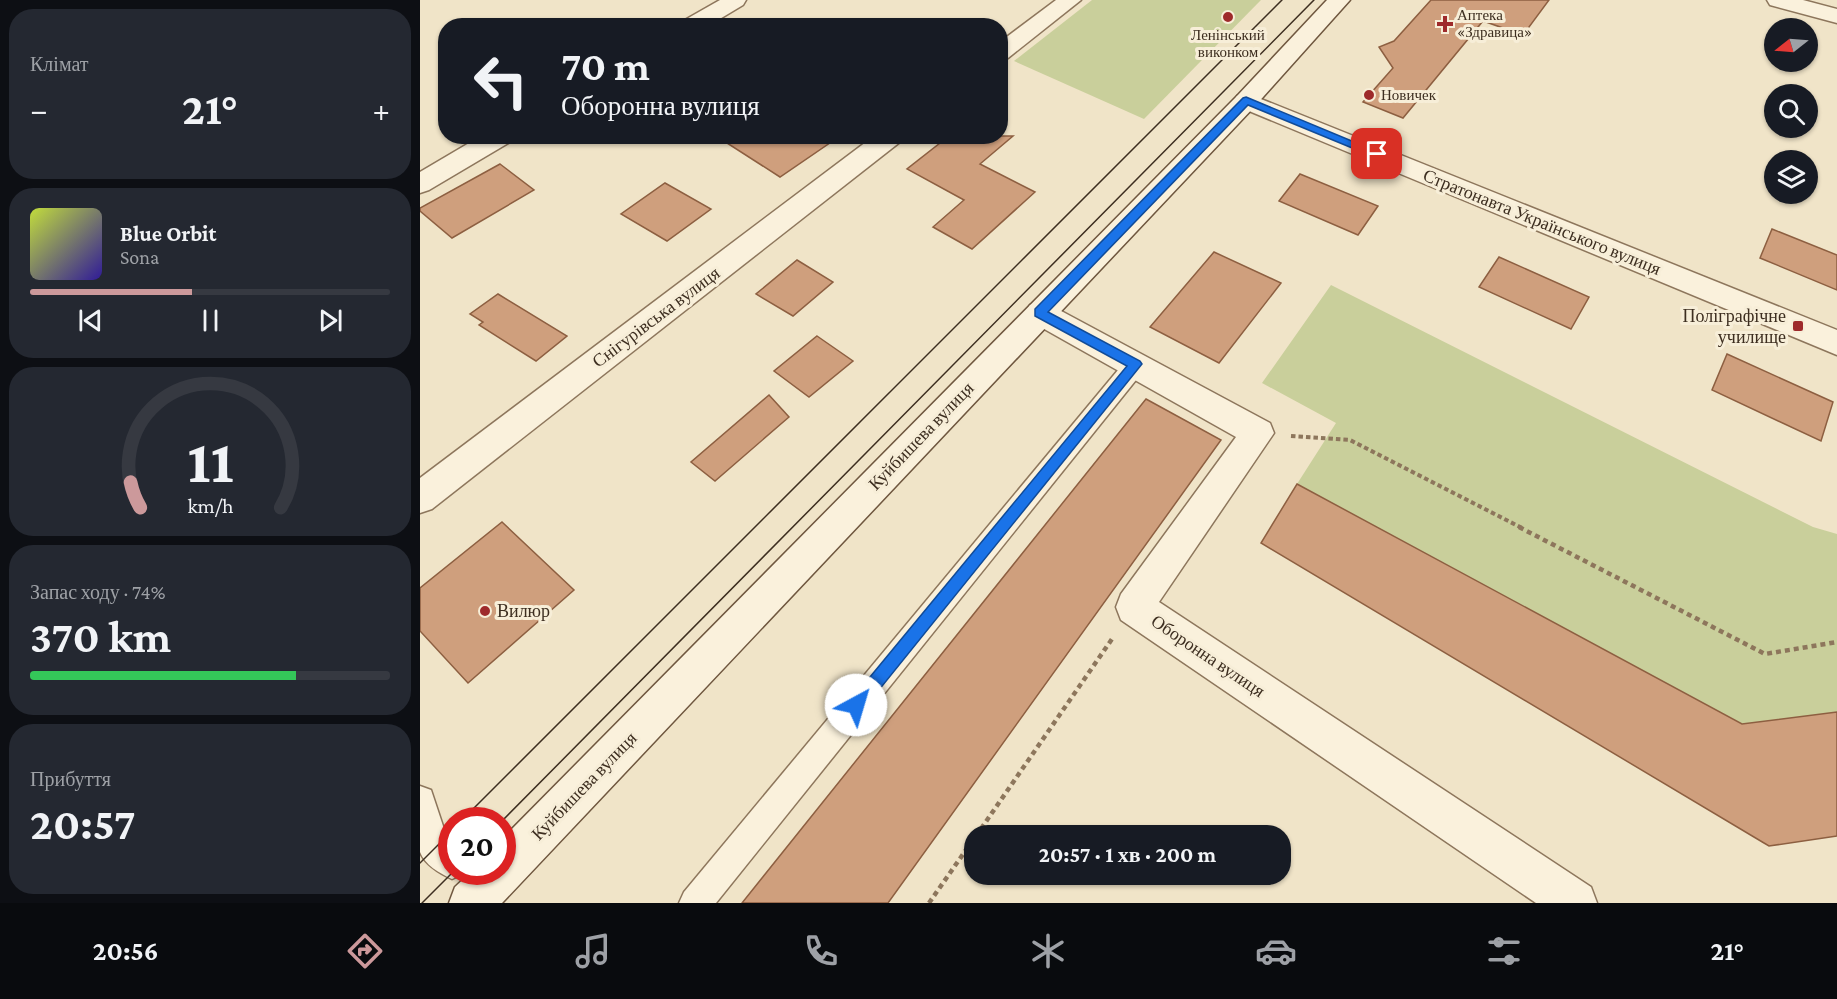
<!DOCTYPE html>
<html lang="uk">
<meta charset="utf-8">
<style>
:root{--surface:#171b24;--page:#242831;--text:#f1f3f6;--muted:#9ea1a6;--line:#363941;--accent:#cc999b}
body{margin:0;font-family:"Crimson Pro",serif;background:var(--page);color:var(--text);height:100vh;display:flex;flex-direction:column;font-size:22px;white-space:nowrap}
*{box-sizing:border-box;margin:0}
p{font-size:20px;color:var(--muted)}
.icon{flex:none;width:33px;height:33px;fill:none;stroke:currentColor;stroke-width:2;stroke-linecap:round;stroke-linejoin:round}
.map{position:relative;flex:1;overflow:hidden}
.details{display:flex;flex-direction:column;gap:9px;padding:9px;background:#0d0f14;width:420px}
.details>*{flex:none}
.guide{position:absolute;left:18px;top:18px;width:570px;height:126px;border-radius:24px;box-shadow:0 2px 4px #0004;background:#171b24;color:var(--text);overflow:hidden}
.needle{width:39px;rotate:253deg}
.fabs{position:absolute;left:1344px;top:18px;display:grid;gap:12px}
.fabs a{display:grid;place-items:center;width:54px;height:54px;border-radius:50%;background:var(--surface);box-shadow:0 2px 4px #0004;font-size:30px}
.speed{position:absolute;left:18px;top:807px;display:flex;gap:12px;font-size:30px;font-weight:700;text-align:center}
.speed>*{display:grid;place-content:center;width:78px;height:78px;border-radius:50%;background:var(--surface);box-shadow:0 2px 4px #0004;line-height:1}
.speed .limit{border:9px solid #d22;background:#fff;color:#111}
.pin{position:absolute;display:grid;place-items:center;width:51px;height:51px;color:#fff;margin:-26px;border-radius:12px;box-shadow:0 3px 9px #0006}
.me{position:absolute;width:66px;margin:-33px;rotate:39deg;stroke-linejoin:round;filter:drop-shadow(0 0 4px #0008)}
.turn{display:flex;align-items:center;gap:21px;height:126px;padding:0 24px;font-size:27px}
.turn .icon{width:78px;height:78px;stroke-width:2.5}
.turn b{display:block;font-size:42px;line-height:51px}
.big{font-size:45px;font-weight:700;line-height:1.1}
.details .widget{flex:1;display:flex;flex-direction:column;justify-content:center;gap:9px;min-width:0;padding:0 21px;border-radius:24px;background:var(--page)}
.details .dial{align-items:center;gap:0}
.dial svg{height:156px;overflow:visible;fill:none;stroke:var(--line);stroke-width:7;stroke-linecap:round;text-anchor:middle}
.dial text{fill:var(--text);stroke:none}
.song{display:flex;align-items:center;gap:18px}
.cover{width:72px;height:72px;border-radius:9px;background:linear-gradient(135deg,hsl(70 70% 55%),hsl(250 70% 35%))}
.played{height:6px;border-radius:3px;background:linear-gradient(90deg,var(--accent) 45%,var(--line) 45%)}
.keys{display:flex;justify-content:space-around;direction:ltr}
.heat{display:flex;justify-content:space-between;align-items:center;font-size:33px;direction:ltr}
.charge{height:9px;border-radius:4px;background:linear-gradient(90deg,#34c759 74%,var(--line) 0)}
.trip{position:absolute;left:544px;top:825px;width:327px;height:60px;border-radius:24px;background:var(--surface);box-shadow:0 2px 4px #0004;font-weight:700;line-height:60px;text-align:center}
.tab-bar{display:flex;height:96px;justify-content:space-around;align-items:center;background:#090b0e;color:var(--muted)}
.tab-bar .icon{width:42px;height:42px}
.tab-bar .selected{color:var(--accent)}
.tab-bar b{font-size:27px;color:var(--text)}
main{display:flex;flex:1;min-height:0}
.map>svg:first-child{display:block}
</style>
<main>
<section class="details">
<div class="widget"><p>Клімат</p>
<div class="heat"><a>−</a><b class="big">21°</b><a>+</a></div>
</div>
<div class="widget">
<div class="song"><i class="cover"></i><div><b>Blue Orbit</b><p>Sona</p></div></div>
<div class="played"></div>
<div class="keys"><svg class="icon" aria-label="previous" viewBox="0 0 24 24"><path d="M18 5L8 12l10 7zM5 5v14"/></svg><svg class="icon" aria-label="pause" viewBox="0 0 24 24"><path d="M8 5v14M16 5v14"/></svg><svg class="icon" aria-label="next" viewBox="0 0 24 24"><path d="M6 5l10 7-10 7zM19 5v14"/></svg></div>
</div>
<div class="widget dial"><svg viewBox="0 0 100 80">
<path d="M14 69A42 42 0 1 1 86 69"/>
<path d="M14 69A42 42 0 0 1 9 56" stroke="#cc999b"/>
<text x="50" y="56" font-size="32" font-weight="700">11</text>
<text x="50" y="72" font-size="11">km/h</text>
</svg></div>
<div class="widget"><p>Запас ходу · 74%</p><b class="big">370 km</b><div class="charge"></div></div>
<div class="widget"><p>Прибуття</p><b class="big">20:57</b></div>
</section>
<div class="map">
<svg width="1417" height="903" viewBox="0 0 1417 903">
<rect width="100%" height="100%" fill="#f0e4c8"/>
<g fill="#c9cf9b">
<polygon points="672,0 841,0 724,119 594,61"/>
<polygon points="911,285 1393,527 1417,534 1417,712 1322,724 877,484 916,423 842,383"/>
</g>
<g fill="#cf9f7d" stroke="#8d5f41" stroke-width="1.5">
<polygon points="1011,0 1129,0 1103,35 1063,21 983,118 943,102 973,68 959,47 974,41"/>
<polygon points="296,136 420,136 360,177"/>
<polygon points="529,136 593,136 560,164 615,192 552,249 513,227 544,200 487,169"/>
<polygon points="80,164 114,190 32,238 0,211 0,208"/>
<polygon points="880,174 958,206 938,235 859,201"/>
<polygon points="245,183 291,209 247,241 201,214"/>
<polygon points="1352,229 1417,255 1417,290 1340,258"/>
<polygon points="794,252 861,283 799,363 730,327"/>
<polygon points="1079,257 1169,297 1151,329 1059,287"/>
<polygon points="377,260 413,282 373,316 336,294"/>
<polygon points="78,294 147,336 116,361 59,325 63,322 50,314"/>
<polygon points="397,336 433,361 389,397 354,371"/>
<polygon points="1307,354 1413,402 1401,441 1292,390"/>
<polygon points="349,395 369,417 295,481 271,462"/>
<polygon points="726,399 801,440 468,903 322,903"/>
<polygon points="877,484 1322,724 1417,712 1417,836 1349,846 1344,843 841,543"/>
<polygon points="82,522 154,590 48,683 0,631 0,588"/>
</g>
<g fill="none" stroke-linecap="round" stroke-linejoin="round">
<g stroke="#8d765c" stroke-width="3">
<g id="service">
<polygon points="716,355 724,358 727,364 724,370 296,903 259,903 264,892 708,358"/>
<path d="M0,786L11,790L27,838L32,842V872H44L43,874L32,879C19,873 5,865 0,852Z"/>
</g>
</g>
<g stroke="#8d765c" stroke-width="3">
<g id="minor">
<polygon points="300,0 326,0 323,5 288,26 260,26 263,21"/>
<polygon points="636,0 661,0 588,58 580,60 580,42"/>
<polygon points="826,93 1417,330 1417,355 817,106 814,101 817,96"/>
<polygon points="61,136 93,136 90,142 9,190 0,193 0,172"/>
<polygon points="454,136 483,136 480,142 12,509 0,513 0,478"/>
<polygon points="620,302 630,305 850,423 854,433 739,602 1171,887 1177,903 1116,903 701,620 696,607 701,594 816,437 610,321 605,313 610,305"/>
</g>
</g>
<g stroke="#8d765c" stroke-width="3">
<polygon id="tertiary" points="1347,0 1383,0 1417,9 1417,23 1350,5"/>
</g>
<g stroke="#6f573f" stroke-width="3">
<polygon id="secondary" points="907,0 930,0 835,106 82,903 29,903 35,887 51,872 82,872 82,839 817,96"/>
</g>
<polyline stroke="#8d765c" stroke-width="4" stroke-dasharray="4.5 3" stroke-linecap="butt" points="871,436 930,440 1102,528"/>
<g stroke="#8d765c" stroke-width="4.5" stroke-dasharray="5 4" stroke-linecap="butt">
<polyline points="1099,527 1345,654 1417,642"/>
<polyline points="556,836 692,639"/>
<polyline points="509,903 555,837"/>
</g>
<use href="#service" fill="#faf1dc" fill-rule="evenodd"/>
<use href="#minor" fill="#faf1dc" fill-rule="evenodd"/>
<use href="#tertiary" fill="#faf1dc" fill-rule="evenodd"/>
<use href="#secondary" fill="#faf1dc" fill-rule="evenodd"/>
<g stroke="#3d2e20" stroke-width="1.5">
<polyline points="42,820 862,0"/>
<polyline points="82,821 894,0"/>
<polyline points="0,863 32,831"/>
<polyline points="2,903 33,872"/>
</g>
</g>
<polygon fill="#1a73e8" stroke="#114b97" stroke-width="1.5" points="826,97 963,154 957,158 954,157 828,105 628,312 720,361 722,364 442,711 436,714 431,711 428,705 431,700 707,366 615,316 615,309 823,98"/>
<g fill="#9e2a2b" stroke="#f7eed8" stroke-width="2">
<circle cx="808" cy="17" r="6"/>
<path d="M1022 15h6v6h6v6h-6v6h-6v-6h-6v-6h6z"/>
<circle cx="949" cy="95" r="6"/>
<rect x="1372" y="320" width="12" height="12" rx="3"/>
<circle cx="65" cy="611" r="6"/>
</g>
<g text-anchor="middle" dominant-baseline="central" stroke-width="6" stroke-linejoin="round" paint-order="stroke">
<g font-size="15" fill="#3d2e20" stroke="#f7eed8" text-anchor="start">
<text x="1037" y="15">Аптека<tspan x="1037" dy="17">«Здравица»</tspan></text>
<text x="808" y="35" text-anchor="middle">Ленінський<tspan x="808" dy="17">виконком</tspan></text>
<text x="961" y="95">Новичек</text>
</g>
<g font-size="18" fill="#3d2e20" stroke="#f7eed8">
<text transform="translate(1122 222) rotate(22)">Стратонавта Українського вулиця</text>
<text transform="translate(236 317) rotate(-37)">Снігурівська вулиця</text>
<text transform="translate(501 436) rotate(-46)">Куйбишева вулиця</text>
<text transform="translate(788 656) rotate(34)">Оборонна вулиця</text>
<text transform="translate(164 786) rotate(-46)">Куйбишева вулиця</text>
</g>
<g font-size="18" fill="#3d2e20" stroke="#f7eed8" text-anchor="end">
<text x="1366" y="316">Поліграфічне<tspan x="1366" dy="21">училище</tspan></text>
<text x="77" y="611" text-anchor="start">Вилюр</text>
</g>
</g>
</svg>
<div class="fabs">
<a><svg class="needle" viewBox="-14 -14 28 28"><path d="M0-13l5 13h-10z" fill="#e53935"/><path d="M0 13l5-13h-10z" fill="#9ea1a6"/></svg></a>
<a><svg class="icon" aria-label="search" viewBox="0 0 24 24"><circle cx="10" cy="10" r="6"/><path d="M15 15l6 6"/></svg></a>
<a><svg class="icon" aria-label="layers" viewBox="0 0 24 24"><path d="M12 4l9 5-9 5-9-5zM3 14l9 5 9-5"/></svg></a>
</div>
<div class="speed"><div class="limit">20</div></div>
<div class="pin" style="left:957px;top:154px;background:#d93025"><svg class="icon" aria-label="arrive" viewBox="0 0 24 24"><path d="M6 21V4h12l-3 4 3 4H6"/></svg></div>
<svg class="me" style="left:436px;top:705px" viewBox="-20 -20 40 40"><circle r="19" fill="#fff"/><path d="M0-13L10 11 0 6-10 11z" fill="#1a73e8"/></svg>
<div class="trip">20:57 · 1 хв · 200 m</div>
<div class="guide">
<div class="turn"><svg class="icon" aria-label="left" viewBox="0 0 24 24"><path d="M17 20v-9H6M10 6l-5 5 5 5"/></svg><div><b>70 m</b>Оборонна вулиця</div></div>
</div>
</div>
</main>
<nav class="tab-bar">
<b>20:56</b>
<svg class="icon selected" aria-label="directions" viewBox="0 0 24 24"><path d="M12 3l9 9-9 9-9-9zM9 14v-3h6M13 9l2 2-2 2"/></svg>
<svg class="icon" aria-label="music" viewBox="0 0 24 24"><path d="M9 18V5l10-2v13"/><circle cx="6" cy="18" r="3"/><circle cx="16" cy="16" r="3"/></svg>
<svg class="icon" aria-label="phone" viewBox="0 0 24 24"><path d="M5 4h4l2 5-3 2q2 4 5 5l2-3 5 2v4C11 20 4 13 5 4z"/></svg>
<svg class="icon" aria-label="climate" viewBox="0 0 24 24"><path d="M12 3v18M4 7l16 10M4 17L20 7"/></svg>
<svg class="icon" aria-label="car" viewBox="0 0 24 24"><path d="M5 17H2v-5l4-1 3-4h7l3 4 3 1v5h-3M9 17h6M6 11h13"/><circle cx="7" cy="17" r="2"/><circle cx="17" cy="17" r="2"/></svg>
<svg class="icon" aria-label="filters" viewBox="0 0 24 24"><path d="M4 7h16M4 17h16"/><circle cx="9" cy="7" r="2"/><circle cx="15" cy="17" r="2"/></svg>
<b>21°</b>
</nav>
